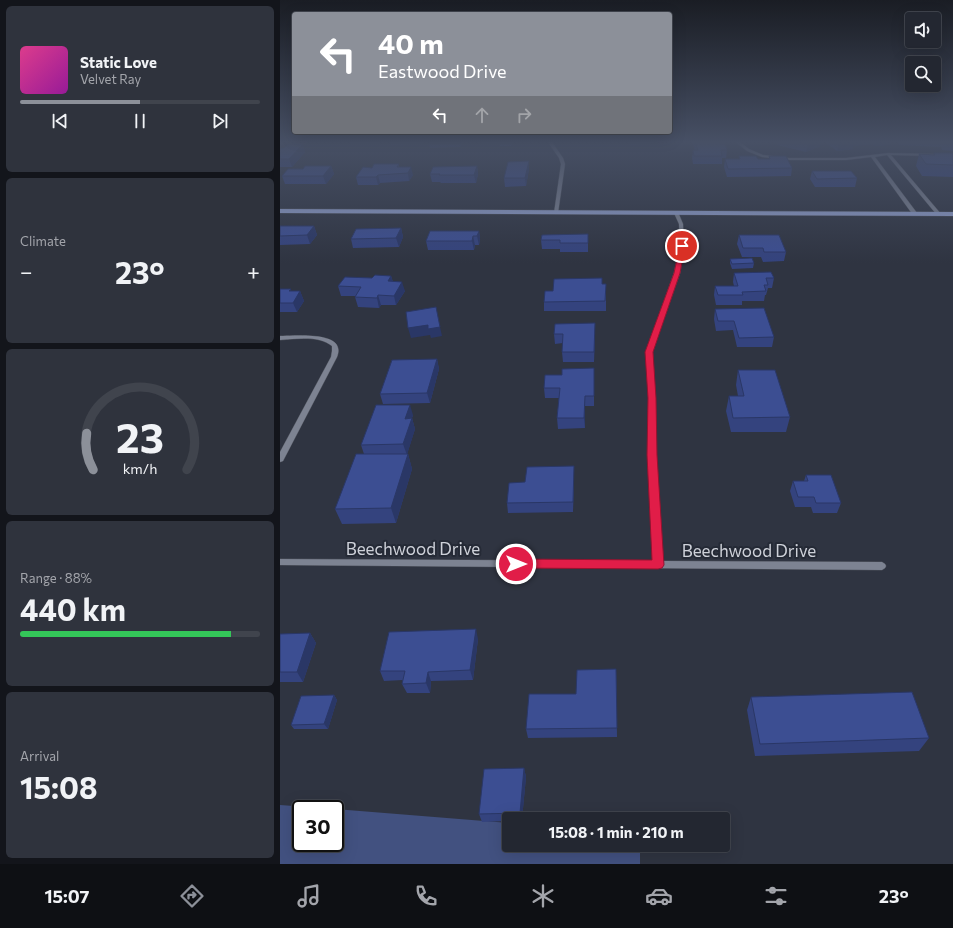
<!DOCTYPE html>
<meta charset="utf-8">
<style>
:root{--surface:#232731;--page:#2f333d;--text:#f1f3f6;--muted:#a3a5ab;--line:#40444d;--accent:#8c9099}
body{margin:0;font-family:Commissioner,sans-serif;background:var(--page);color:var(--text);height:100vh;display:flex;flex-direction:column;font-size:15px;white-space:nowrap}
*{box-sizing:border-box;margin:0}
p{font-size:13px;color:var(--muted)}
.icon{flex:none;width:22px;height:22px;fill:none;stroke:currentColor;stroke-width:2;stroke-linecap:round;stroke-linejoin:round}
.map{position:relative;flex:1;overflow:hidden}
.drawer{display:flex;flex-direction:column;gap:6px;padding:6px;background:#13151b;width:280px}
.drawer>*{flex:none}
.banner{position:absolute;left:12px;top:12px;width:380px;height:122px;border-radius:4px;box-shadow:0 4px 16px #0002,0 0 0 1px var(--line);background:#8c9099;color:#fff;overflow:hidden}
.fabs{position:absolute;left:625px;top:12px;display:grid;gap:8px}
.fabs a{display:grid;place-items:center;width:36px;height:36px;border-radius:4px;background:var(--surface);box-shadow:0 4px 16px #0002,0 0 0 1px var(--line);font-size:20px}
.speed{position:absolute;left:12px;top:800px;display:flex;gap:8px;font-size:20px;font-weight:700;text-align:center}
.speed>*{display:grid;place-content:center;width:52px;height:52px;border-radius:50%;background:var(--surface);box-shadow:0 4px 16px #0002,0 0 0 1px var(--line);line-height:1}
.speed .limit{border:2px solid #111;border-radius:6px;background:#fff;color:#111}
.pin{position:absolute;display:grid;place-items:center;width:34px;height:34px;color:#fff;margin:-17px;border:2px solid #fff;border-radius:50%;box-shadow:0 1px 4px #0007}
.me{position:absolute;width:44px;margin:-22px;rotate:90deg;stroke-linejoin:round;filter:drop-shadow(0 0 3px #0008)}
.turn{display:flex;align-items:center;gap:14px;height:84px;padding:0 20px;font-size:18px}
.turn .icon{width:52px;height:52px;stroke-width:2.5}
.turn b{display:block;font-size:28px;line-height:34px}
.lanes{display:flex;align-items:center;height:38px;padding:0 20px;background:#0003;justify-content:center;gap:20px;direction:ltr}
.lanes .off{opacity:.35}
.big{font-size:30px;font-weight:700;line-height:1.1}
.drawer .widget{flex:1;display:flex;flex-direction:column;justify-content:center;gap:6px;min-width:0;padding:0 14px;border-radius:6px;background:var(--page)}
.drawer .dial{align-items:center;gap:0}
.dial svg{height:104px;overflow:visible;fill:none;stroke:var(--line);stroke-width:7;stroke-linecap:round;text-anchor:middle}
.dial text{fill:var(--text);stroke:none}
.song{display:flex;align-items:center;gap:12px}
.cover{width:48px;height:48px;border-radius:6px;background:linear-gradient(135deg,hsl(330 70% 55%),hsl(300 70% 35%))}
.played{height:4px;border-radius:2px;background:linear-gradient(90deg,var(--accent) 50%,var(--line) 50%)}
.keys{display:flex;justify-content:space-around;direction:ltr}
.heat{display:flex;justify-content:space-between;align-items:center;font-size:22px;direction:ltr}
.charge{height:6px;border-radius:3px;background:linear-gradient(90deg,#34c759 88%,var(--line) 0)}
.trip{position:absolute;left:222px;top:812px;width:228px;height:40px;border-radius:4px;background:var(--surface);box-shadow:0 4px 16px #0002,0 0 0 1px var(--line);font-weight:700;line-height:40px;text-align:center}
.tabs{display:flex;height:64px;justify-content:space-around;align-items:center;background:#0e1014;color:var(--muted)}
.tabs .icon{width:28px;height:28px}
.tabs .active{color:var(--accent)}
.tabs b{font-size:18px;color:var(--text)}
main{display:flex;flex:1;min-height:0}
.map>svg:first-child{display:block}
</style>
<main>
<section class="drawer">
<div class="widget">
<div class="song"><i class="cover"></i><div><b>Static Love</b><p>Velvet Ray</p></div></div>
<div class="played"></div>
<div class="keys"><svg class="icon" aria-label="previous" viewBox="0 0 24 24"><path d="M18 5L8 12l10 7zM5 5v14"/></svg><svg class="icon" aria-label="pause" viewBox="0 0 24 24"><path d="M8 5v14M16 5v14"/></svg><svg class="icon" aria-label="next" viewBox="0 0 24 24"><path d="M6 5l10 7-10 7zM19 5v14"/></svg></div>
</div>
<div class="widget"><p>Climate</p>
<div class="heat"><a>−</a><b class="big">23°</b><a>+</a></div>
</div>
<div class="widget dial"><svg viewBox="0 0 100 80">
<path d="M14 69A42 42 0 1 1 86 69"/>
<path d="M14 69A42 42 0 0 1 9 41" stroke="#8c9099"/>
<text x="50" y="56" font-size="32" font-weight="700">23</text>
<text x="50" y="72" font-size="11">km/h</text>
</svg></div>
<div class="widget"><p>Range · 88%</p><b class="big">440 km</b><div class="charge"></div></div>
<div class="widget"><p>Arrival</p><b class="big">15:08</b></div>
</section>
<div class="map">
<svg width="673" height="864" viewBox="0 0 673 864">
<rect width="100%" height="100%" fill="#2f3441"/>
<polygon fill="#425180" points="0,805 54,809 21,809 21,843 55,843 55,809 229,823 229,845 360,845 360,864 0,864"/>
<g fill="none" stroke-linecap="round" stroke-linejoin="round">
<g stroke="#4e525c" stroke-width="1">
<g id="minor">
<polygon points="268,142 272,142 283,158 285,164 278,213 276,214 274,213 281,164 279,158"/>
<polygon points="456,142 460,142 469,149 483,155 509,158 566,158 608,153 654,154 655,155 653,156 611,155 661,214 657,215 607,155 595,157 637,213 637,215 633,215 591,157 566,160 509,160 482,157 467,151"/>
<polygon points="394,212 398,212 403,224 404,246 400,273 372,352 375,398 376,455 382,561 602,562 605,564 606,566 605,568 602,570 0,565 0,559 374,561 368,455 369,398 366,352 394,273 400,246 399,224 394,213"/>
<path d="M0,336C12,336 55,332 58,348C59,351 58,354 57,357L4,459L3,461L0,462V452L51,357L52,351V346C38,335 17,339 0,340Z"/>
</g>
</g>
<g stroke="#4e525c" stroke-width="1">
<polygon id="major" points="0,209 673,212 673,216 0,213"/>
</g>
<use href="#minor" fill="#7d8392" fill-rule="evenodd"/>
<use href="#major" fill="#94a3d1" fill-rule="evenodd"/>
</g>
<g fill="#34437e">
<polygon points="70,142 100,142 99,144 70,144"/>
<polygon points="110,142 142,142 141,144 111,145"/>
<polygon points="149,142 182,142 180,147 150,148"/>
<polygon points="203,142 233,142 231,146 220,146 220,144 204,144"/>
<polygon points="350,142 371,142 371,144 350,145"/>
<polygon points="412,142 444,142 444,144 447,150 446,158 442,158 442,164 413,164 412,158 413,150 415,150"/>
<polygon points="495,142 541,142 540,146 526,152 497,145 497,143"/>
<polygon points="545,142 610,142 609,145 595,146 592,144 573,146 573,149 557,151"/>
<polygon points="618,142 673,142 673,151 662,150 661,147 619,145"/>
<polygon points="0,150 25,152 12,167 0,167"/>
<polygon points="654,153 673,155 673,177 642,176 636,166 639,154 653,155"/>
<polygon points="459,156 478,159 489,159 489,156 512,168 511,176 447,177 444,167 445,159 459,159"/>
<polygon points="119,164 119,167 133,175 129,181 100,183 98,185 78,185 76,177 92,168"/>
<polygon points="51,166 54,174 46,184 5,184 2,176 23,169"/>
<polygon points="197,166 198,174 196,183 161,183 160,182 152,182 150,174"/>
<polygon points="249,169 246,186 225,187 224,178"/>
<polygon points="532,171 577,178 575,187 535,187 530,179"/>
<polygon points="0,226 34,226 37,235 30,244 0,245"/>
<polygon points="121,228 123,237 119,247 73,248 71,239"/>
<polygon points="199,231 200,239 199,245 195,245 194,250 148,250 146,241"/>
<polygon points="262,235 308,243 308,252 280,252 280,249 262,249 261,240"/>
<polygon points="459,235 506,252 504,261 483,262 481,257 462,257 457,244"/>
<polygon points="450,259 474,263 473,268 452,269 450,263"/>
<polygon points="454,273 494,278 492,288 488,288 486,295 485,295 484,301 462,301 462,305 436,305 434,295 435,286 454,286 453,282"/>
<polygon points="111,276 113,282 125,291 116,305 101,305 99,308 78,307 75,297 75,296 61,296 58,286 92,278"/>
<polygon points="322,284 326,284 326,311 264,311 264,302 273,291"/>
<polygon points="0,289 12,291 20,291 24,301 17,312 0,312"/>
<polygon points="435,309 494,337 492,347 457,347 453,330 436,331 434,319"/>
<polygon points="315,333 314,362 283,362 282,352 283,343 275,344 274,334"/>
<polygon points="157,359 159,369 150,403 103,404 100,394"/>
<polygon points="314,368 314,406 305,406 305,428 278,429 277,418 279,398 265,398 264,388 282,375"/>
<polygon points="458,370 510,417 506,432 451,432 446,411 449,396 458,396 456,385"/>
<polygon points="133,415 132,418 135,429 127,454 128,454 132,469 116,523 62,524 55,509 84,454 81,445"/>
<polygon points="526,475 561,503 557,513 533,513 531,507 515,507 510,491 513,481 524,481"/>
<polygon points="294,477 293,512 228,513 227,503 245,482"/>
<polygon points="30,633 36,643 23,682 0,682 0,634"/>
<polygon points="198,639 193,680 151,681 150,693 127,693 122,684 123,680 104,681 100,671"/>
<polygon points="336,669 337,737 248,738 246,729 296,694"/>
<polygon points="54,695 57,700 48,729 14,729 11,725"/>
<polygon points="471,697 649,738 639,751 475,756 467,710"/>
<polygon points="244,768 246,777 242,819 229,819 229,821 202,822 199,814"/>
</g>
<g fill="#2a3766">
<polygon points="179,142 182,142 180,147"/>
<polygon points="533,142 541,142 540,146 526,152 528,144"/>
<polygon points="570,142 592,142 592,144 573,146 573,149 557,151 559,143"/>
<polygon points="596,142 610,142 609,145 595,146"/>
<polygon points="23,144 25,152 12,167 9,159"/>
<polygon points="249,161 249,169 246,186 245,178"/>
<polygon points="51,166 54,174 46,184 43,176"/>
<polygon points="197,166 198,174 196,183 194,175"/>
<polygon points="131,167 133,175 129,181 128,173"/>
<polygon points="98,175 100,183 98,185 96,177"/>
<polygon points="34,226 37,235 30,244 27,235"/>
<polygon points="121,228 123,237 119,247 116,238"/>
<polygon points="199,231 200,239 199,245 197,236"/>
<polygon points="193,236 195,245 194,250 192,241"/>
<polygon points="111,276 114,285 108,281"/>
<polygon points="122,282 125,291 116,305 114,296"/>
<polygon points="20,291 24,301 17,312 13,303"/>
<polygon points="98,295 101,305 99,308 97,298"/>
<polygon points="315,323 315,333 314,362 314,352"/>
<polygon points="148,325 160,327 162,336 151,338 150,335 131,338 128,328"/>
<polygon points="157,359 159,369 150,403 147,393"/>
<polygon points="305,396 305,428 304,418"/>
<polygon points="130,405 133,415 128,429 125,419"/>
<polygon points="132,418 135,429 127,455 123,444"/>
<polygon points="128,454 132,469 116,523 111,508"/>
<polygon points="294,466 294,477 293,512 293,502"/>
<polygon points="196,629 198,639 193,680 190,670"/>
<polygon points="30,633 36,643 23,682 17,672"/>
<polygon points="148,672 151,681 150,693 146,683"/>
<polygon points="54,695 57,700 48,729 44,724"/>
<polygon points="244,768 246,777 242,819 240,813"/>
</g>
<g fill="#3c4e92" stroke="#2a3766">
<polygon points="415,142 439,142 440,144 445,144 447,150 441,150 442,156 414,156 413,150 418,150"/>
<polygon points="517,142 533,142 528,144"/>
<polygon points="557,142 571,142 559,143"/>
<polygon points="8,144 23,144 9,159 0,159 0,150 1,148 4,148"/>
<polygon points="654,153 672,153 673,155 673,165 646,164 639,154 655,155"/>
<polygon points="459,156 476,156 478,159 490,159 489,156 506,156 512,168 448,169 445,159 460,159"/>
<polygon points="249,161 245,178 224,178 228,162"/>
<polygon points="94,164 119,164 117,167 131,167 128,173 98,175 96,177 76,177 83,167 92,168"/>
<polygon points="25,166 51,166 43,176 2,176 8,169 23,169"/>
<polygon points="197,166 194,175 159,175 160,174 150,174 153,167"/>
<polygon points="532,171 571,171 577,178 537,179"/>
<polygon points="0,226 34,226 27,235 0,236"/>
<polygon points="121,228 116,238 71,239 76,229"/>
<polygon points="150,231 199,231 197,236 193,236 192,241 146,241"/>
<polygon points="308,234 308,243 280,243 280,240 261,240 262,235"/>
<polygon points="459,235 499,235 506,252 484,252 483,248 463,248"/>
<polygon points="472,258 474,263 452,264 450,259"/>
<polygon points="491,272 494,278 486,278 488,285 484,285 486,291 462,292 463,295 438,295 435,286 458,286 454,273"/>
<polygon points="95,275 111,276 108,281 122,282 114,296 98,295 97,298 75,297 81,287 58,286 65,277 92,278"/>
<polygon points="322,278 322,284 326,284 325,301 264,302 265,291 273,291 274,279"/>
<polygon points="0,289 11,289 9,291 20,291 13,303 0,303"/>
<polygon points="156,307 160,327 148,329 148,325 128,328 126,312"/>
<polygon points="484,308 494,337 459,338 454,321 438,321 435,309"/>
<polygon points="315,323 314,352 282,352 283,334 274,334 275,324"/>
<polygon points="157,359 147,393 100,394 112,360"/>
<polygon points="314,368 314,396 305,396 304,418 277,418 280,388 264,388 265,375 282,375 282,369"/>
<polygon points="458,370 495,370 510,417 453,418 449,396 464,396"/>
<polygon points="96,405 130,405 125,419 132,418 123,444 81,445"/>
<polygon points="76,454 128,454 111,508 55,509"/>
<polygon points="294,466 293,502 227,503 229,483 245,482 247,467"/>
<polygon points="526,475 551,475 561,503 536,503 534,497 518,497 513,481 528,481"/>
<polygon points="196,629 190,670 148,672 146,683 122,684 125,671 100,671 109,632"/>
<polygon points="30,633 17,672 0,672 0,634"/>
<polygon points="336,669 337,728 246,729 249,694 296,694 297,670"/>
<polygon points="632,692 649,738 480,744 471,697"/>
<polygon points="54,695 44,724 11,725 21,696"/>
<polygon points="244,768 240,813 199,814 204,769"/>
</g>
<linearGradient id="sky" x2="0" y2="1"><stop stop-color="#1a1d24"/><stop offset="0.54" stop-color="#475065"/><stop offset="1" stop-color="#475065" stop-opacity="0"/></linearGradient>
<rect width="673" height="263" fill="url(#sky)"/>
<polygon fill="#e11d48" stroke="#92132f" points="400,245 405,246 400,273 373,352 376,398 377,455 384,565 382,568 378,569 236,568 232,567 231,564 232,561 236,559 372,560 367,455 368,398 365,352 394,273"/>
<g text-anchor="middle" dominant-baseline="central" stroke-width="4" stroke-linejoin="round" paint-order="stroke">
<g font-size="17" fill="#ced1d9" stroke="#252a36">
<text x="133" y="548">Beechwood Drive</text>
<text x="469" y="550">Beechwood Drive</text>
</g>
</g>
</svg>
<div class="fabs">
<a><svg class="icon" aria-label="sound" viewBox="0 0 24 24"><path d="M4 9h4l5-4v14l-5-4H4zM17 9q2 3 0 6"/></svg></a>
<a><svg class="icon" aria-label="search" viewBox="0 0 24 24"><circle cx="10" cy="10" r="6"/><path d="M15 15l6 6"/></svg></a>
</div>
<div class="speed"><div class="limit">30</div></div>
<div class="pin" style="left:402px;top:246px;background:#d93025"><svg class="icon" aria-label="arrive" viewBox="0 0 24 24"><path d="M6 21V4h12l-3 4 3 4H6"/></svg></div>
<svg class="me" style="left:236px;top:564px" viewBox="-20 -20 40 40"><circle r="17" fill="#e11d48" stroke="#fff" stroke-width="3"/><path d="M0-11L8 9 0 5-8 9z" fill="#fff"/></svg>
<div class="trip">15:08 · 1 min · 210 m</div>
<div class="banner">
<div class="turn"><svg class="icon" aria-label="left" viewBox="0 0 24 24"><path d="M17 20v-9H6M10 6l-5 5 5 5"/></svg><div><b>40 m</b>Eastwood Drive</div></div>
<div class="lanes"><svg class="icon" aria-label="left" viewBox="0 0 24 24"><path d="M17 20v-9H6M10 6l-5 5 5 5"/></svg><svg class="icon off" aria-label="ahead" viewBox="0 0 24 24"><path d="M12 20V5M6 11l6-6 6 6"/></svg><svg class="icon off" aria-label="right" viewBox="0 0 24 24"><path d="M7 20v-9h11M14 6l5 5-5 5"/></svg></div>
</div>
</div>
</main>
<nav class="tabs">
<b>15:07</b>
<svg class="icon active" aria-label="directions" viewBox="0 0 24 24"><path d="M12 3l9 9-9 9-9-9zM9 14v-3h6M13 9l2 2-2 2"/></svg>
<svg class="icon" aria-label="music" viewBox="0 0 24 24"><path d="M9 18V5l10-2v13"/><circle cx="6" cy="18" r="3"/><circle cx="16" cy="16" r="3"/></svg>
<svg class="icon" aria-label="phone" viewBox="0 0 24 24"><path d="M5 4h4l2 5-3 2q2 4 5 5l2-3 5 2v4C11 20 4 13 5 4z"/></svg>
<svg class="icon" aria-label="climate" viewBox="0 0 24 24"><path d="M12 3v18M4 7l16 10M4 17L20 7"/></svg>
<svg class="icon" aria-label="car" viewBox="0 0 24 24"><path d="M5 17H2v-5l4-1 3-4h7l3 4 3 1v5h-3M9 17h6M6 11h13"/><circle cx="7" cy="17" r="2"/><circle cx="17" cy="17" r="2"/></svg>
<svg class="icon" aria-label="filters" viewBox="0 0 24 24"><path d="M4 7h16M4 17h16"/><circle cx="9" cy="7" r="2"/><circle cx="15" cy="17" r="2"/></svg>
<b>23°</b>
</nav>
